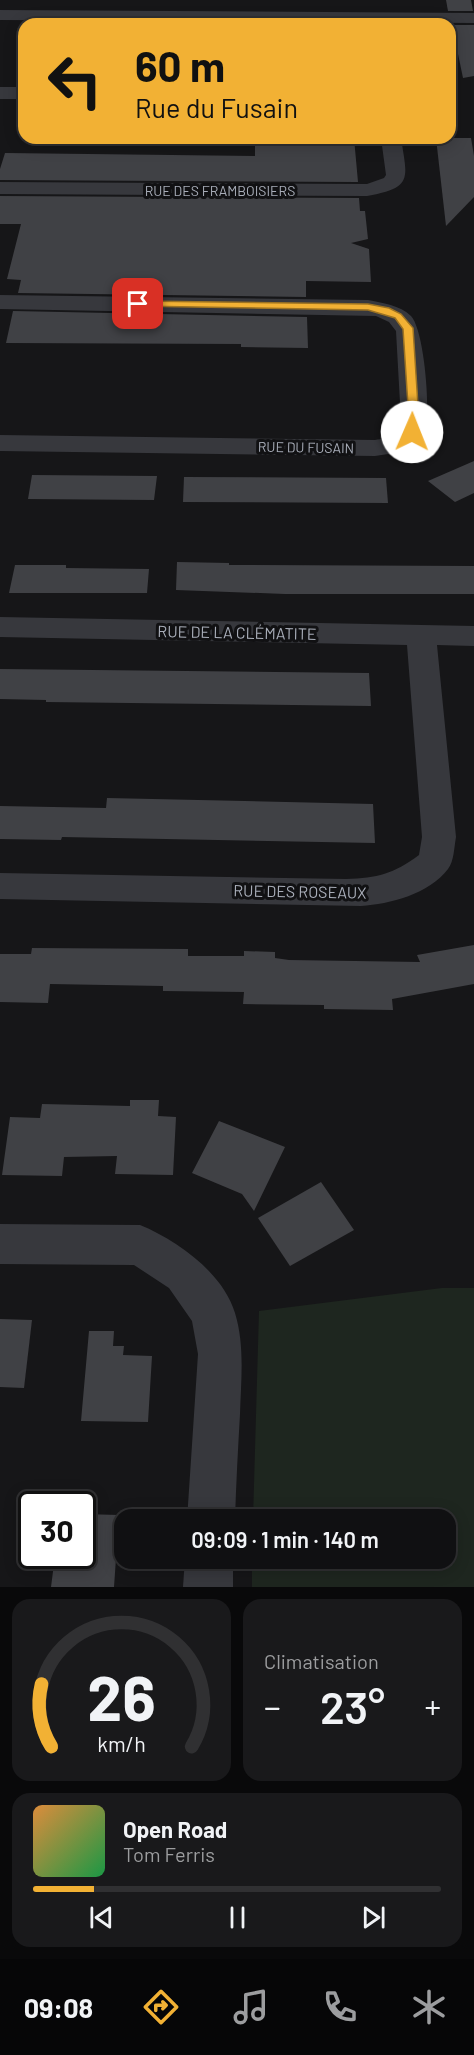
<!DOCTYPE html>
<html lang="fr">
<meta charset="utf-8">
<style>
:root{--surface:#101012;--page:#19191b;--text:#f1f3f6;--muted:#9c9d9f;--line:#303032;--accent:#f2b134}
body{margin:0;font-family:Barlow,sans-serif;background:var(--page);color:var(--text);height:100vh;display:flex;flex-direction:column;font-size:22px;white-space:nowrap}
*{box-sizing:border-box;margin:0}
p{font-size:20px;color:var(--muted)}
.icon{flex:none;width:33px;height:33px;fill:none;stroke:currentColor;stroke-width:2;stroke-linecap:round;stroke-linejoin:round}
.map{position:relative;height:1587px;overflow:hidden}
.panel{display:flex;flex-direction:column;gap:12px;padding:12px;background:#09090a;flex:1}
.panel>*{flex:none}
.top-card{position:absolute;left:18px;top:18px;width:438px;height:126px;border-radius:18px;box-shadow:0 3px 15px #0003,0 0 0 2px var(--line);background:#f2b134;color:#111;overflow:hidden}
.speed{position:absolute;left:18px;top:1491px;display:flex;gap:12px;font-size:30px;font-weight:700;text-align:center}
.speed>*{display:grid;place-content:center;width:78px;height:78px;border-radius:50%;background:var(--surface);box-shadow:0 3px 15px #0003,0 0 0 2px var(--line);line-height:1}
.speed .limit{border:3px solid #111;border-radius:9px;background:#fff;color:#111}
.pin{position:absolute;display:grid;place-items:center;width:51px;height:51px;color:#fff;margin:-26px;border-radius:12px;box-shadow:0 3px 9px #0006}
.me{position:absolute;width:66px;margin:-33px;rotate:1deg;stroke-linejoin:round;filter:drop-shadow(0 0 4px #0008)}
.turn{display:flex;align-items:center;gap:21px;height:126px;padding:0 18px;font-size:27px}
.turn .icon{width:78px;height:78px;stroke-width:2.5}
.turn b{display:block;font-size:42px;line-height:51px}
.big{font-size:45px;font-weight:600;line-height:1.1}
.panel .tile{flex:1;display:flex;flex-direction:column;justify-content:center;gap:9px;min-width:0;padding:0 21px;border-radius:18px;background:var(--page)}
.panel .dial{align-items:center;gap:0}
.dial svg{height:156px;overflow:visible;fill:none;stroke:var(--line);stroke-width:7;stroke-linecap:round;text-anchor:middle}
.dial text{fill:var(--text);stroke:none}
.song{display:flex;align-items:center;gap:18px}
.cover{width:72px;height:72px;border-radius:9px;background:linear-gradient(135deg,hsl(30 70% 55%),hsl(140 70% 35%))}
.played{height:6px;border-radius:3px;background:linear-gradient(90deg,var(--accent) 15%,var(--line) 15%)}
.keys{display:flex;justify-content:space-around;direction:ltr}
.heat{display:flex;justify-content:space-between;align-items:center;font-size:33px;direction:ltr}
.panel .tiles{flex:1;display:grid;gap:12px;grid-template-columns:1fr 1fr}
.tile:last-child{grid-column:span 2}
.trip{position:absolute;left:114px;top:1509px;width:342px;height:60px;border-radius:18px;background:var(--surface);box-shadow:0 3px 15px #0003,0 0 0 2px var(--line);font-weight:600;line-height:60px;text-align:center}
.dock{display:flex;height:96px;justify-content:space-around;align-items:center;background:#060607;color:var(--muted)}
.dock .icon{width:42px;height:42px}
.dock .current{color:var(--accent)}
.dock b{font-size:27px;color:var(--text)}
.map>svg:first-child{display:block}
</style>
<div class="map">
<svg width="474" height="1587" viewBox="0 0 474 1587">
<rect width="100%" height="100%" fill="#161618"/>
<polygon fill="#1e261f" points="442,1288 474,1288 474,1587 252,1587 252,1559 446,1558 446,1520 253,1519 259,1311"/>
<g fill="#404145">
<polygon points="446,0 471,0 473,11 448,11"/>
<polygon points="452,25 474,25 474,76 463,78"/>
<polygon points="255,138 354,138 358,182 0,180 0,169 5,153 255,156"/>
<polygon points="436,138 471,138 474,156 474,197 446,226"/>
<polygon points="0,196 359,198 360,211 365,211 368,239 351,243 369,249 371,282 306,281 306,297 18,293 21,280 7,279 21,224 0,224"/>
<polygon points="13,311 307,317 308,348 241,347 241,344 6,343"/>
<polygon points="474,461 474,493 455,502 428,481"/>
<polygon points="32,475 157,476 154,500 28,499"/>
<polygon points="184,477 386,478 388,503 183,502"/>
<polygon points="177,562 229,563 229,565 474,566 474,594 285,594 176,590"/>
<polygon points="15,565 66,565 66,568 149,569 147,593 9,593"/>
<polygon points="0,669 369,673 371,706 46,702 46,700 0,699"/>
<polygon points="107,798 373,804 375,843 62,837 61,840 0,839 0,806 106,808"/>
<polygon points="474,945 474,984 392,999 393,1010 324,1009 324,1005 243,1004 244,992 163,991 163,986 50,984 48,1003 0,1002 0,954 31,954 32,948 188,949 188,956 244,956 244,951 275,952 275,958 289,960 420,962 417,955"/>
<polygon points="130,1100 159,1100 158,1116 176,1117 173,1175 115,1174 117,1156 64,1157 62,1176 2,1175 10,1117 40,1118 42,1104 130,1106"/>
<polygon points="219,1121 285,1147 254,1211 242,1194 192,1173"/>
<polygon points="321,1182 354,1230 290,1266 258,1218"/>
<polygon points="0,1319 32,1320 24,1388 0,1387"/>
<polygon points="89,1331 114,1331 113,1346 124,1346 123,1355 152,1356 148,1422 81,1421"/>
<polygon points="82,1514 119,1515 114,1587 51,1587 55,1556 82,1556"/>
</g>
<g fill="none" stroke-linecap="round" stroke-linejoin="round">
<g fill="#37383d" fill-rule="evenodd">
<polygon points="0,10 474,13 474,23 0,20"/>
<rect x="0" y="87" width="24" height="12"/>
<path d="M381,138H401C407,178 414,188 367,196L0,194V182L367,184L384,178L386,175Z"/>
<path d="M0,295L368,300C382,303 400,305 411,316C424,330 430,405 426,424C424,431 420,439 415,444C405,453 387,454 375,456L0,451V435L375,440C389,438 397,436 401,421L396,331L389,322L376,316L0,309Z"/>
<path d="M0,617L474,626V646L437,645L456,837C454,848 454,861 448,869C429,894 390,904 361,906L0,899V873L346,879C378,878 393,874 419,855L422,837L407,645L0,637Z"/>
<path d="M0,1224L140,1225C177,1240 223,1273 235,1313C245,1346 241,1380 240,1414C238,1449 236,1484 235,1520H187L198,1354L192,1321L169,1288L134,1265L0,1264Z"/>
<polygon points="185,1558 233,1558 233,1587 183,1587"/>
</g>
</g>
<polygon fill="#f2b134" stroke="#9d7322" stroke-width="1.5" points="138,301 368,304 389,308 401,314 413,328 419,421 417,432 412,435 407,432 409,421 403,329 395,318 368,310 135,306 135,302"/>
<g text-anchor="middle" dominant-baseline="central" stroke-width="6" stroke-linejoin="round" paint-order="stroke">
<g font-size="14" fill="#a8adb8" stroke="#111113">
<text x="220" y="190">RUE DES FRAMBOISIERS</text>
<text transform="translate(306 447) rotate(1)">RUE DU FUSAIN</text>
</g>
<g font-size="16" fill="#a8adb8" stroke="#111113">
<text transform="translate(237 632) rotate(1)">RUE DE LA CLÉMATITE</text>
<text transform="translate(300 891) rotate(1)">RUE DES ROSEAUX</text>
</g>
</g>
</svg>
<div class="speed"><div class="limit">30</div></div>
<div class="pin" style="left:138px;top:304px;background:#d93025"><svg class="icon" aria-label="arrive" viewBox="0 0 24 24"><path d="M6 21V4h12l-3 4 3 4H6"/></svg></div>
<svg class="me" style="left:412px;top:432px" viewBox="-20 -20 40 40"><circle r="19" fill="#fff"/><path d="M0-13L10 11 0 6-10 11z" fill="#f2b134"/></svg>
<div class="trip">09:09 · 1 min · 140 m</div>
<div class="top-card">
<div class="turn"><svg class="icon" aria-label="left" viewBox="0 0 24 24"><path d="M17 20v-9H6M10 6l-5 5 5 5"/></svg><div><b>60 m</b>Rue du Fusain</div></div>
</div>
</div>
<section class="panel">
<div class="tiles">
<div class="tile dial"><svg viewBox="0 0 100 80">
<path d="M14 69A42 42 0 1 1 86 69"/>
<path d="M14 69A42 42 0 0 1 9 37" stroke="#f2b134"/>
<text x="50" y="56" font-size="32" font-weight="700">26</text>
<text x="50" y="72" font-size="11">km/h</text>
</svg></div>
<div class="tile"><p>Climatisation</p>
<div class="heat"><a>−</a><b class="big">23°</b><a>+</a></div>
</div>
<div class="tile">
<div class="song"><i class="cover"></i><div><b>Open Road</b><p>Tom Ferris</p></div></div>
<div class="played"></div>
<div class="keys"><svg class="icon" aria-label="previous" viewBox="0 0 24 24"><path d="M18 5L8 12l10 7zM5 5v14"/></svg><svg class="icon" aria-label="pause" viewBox="0 0 24 24"><path d="M8 5v14M16 5v14"/></svg><svg class="icon" aria-label="next" viewBox="0 0 24 24"><path d="M6 5l10 7-10 7zM19 5v14"/></svg></div>
</div>
</div>
</section>
<nav class="dock">
<b>09:08</b>
<svg class="icon current" aria-label="directions" viewBox="0 0 24 24"><path d="M12 3l9 9-9 9-9-9zM9 14v-3h6M13 9l2 2-2 2"/></svg>
<svg class="icon" aria-label="music" viewBox="0 0 24 24"><path d="M9 18V5l10-2v13"/><circle cx="6" cy="18" r="3"/><circle cx="16" cy="16" r="3"/></svg>
<svg class="icon" aria-label="phone" viewBox="0 0 24 24"><path d="M5 4h4l2 5-3 2q2 4 5 5l2-3 5 2v4C11 20 4 13 5 4z"/></svg>
<svg class="icon" aria-label="climate" viewBox="0 0 24 24"><path d="M12 3v18M4 7l16 10M4 17L20 7"/></svg>
</nav>
